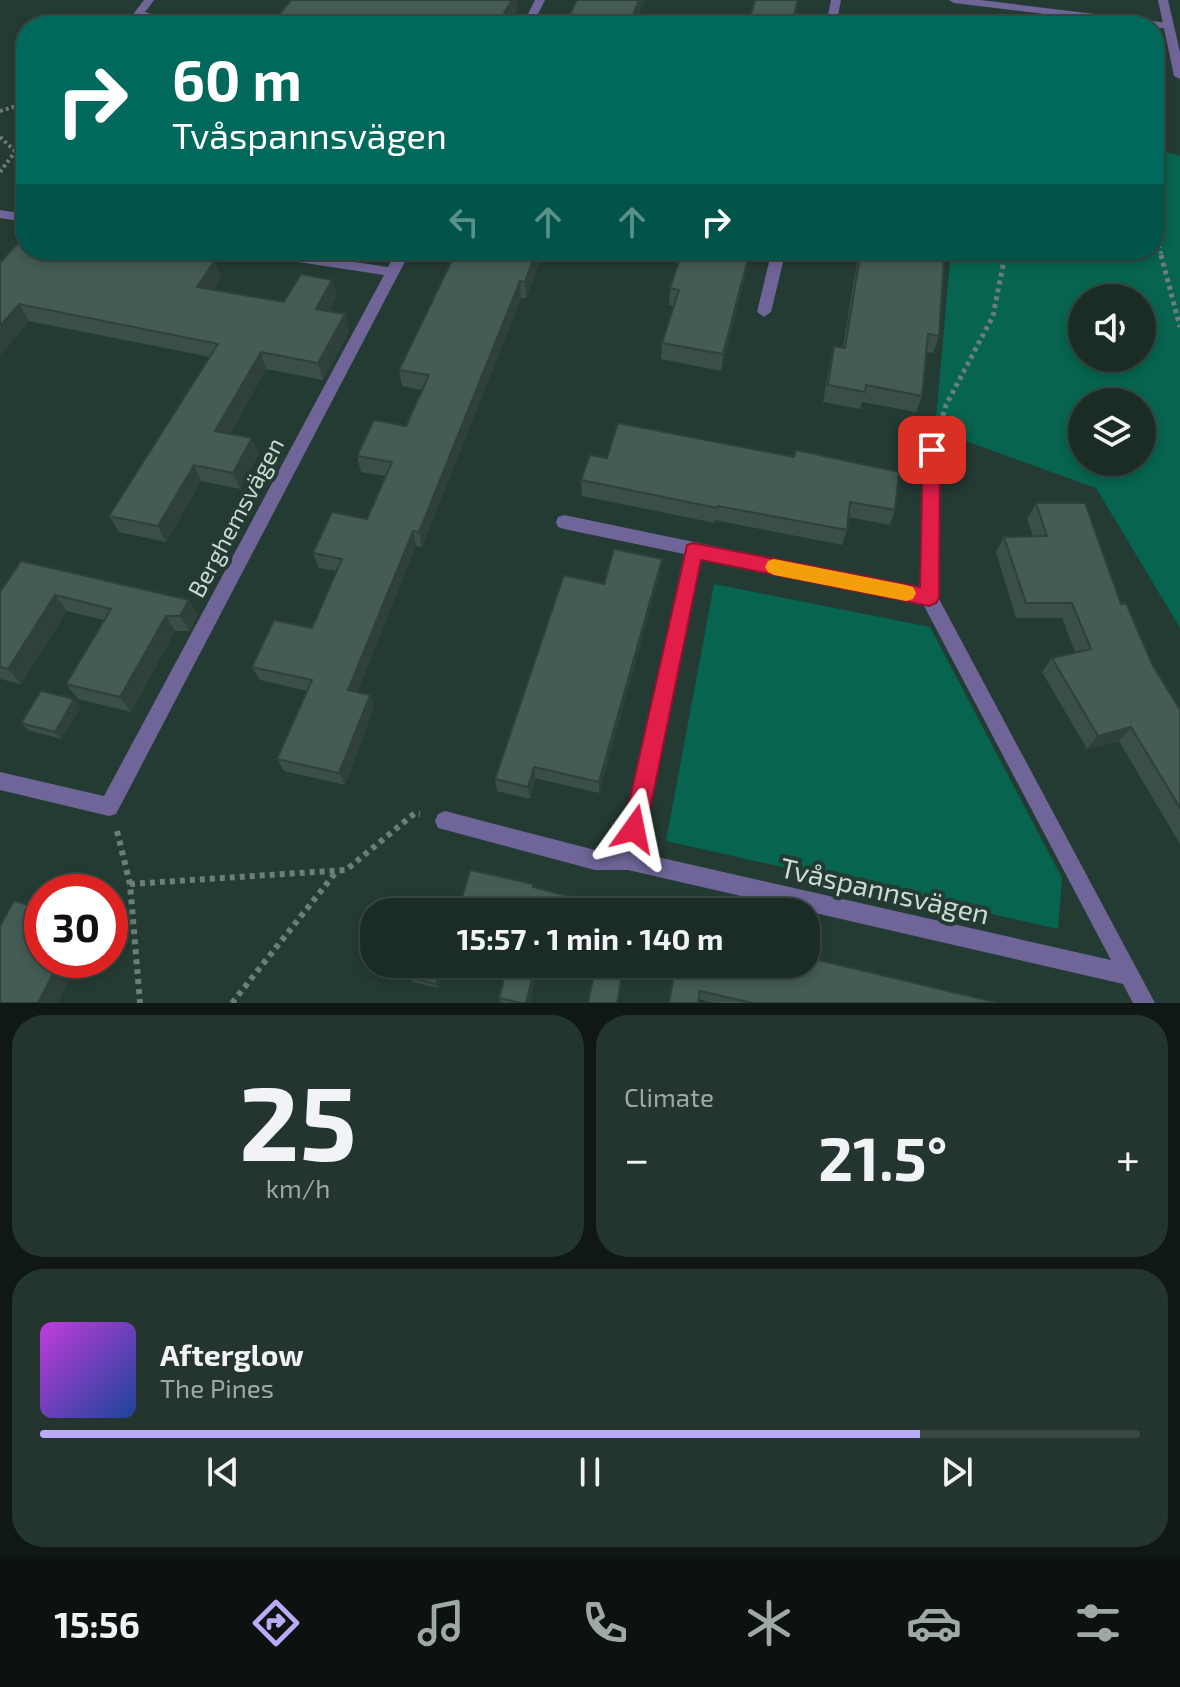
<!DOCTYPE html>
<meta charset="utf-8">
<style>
:root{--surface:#1b2c26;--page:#24342e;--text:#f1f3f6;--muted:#a0a7a7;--line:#394843;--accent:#baaaf7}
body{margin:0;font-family:"Exo 2",sans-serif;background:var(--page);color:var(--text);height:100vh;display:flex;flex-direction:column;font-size:30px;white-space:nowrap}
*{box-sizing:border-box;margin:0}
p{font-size:26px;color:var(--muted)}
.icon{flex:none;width:44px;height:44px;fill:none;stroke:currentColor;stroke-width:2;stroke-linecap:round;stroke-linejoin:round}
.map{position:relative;height:1003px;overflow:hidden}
.panel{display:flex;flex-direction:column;gap:12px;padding:12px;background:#0f1815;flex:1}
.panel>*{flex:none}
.guide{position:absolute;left:16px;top:16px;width:1148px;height:244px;border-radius:32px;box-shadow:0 4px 12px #0003,0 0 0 2px var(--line);background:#00695c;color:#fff;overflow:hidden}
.buttons{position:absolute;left:1068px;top:284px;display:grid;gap:16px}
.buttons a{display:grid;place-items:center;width:88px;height:88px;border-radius:50%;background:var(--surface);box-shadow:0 4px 12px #0003,0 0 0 2px var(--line);font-size:40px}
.speed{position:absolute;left:24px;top:874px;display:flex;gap:16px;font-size:40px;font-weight:700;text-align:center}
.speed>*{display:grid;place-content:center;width:104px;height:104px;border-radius:50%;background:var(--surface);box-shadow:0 4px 12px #0003,0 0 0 2px var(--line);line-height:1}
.speed .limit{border:12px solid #d22;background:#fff;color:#111}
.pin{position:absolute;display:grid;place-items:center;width:68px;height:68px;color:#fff;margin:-34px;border-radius:16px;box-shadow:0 4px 12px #0006}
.me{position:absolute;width:88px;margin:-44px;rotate:12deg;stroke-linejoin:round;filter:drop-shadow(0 0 6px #0008)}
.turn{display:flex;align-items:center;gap:28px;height:168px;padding:0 24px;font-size:36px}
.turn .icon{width:104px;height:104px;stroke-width:2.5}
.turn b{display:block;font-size:56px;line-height:68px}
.lanes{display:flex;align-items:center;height:76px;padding:0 24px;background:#0003;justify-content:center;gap:40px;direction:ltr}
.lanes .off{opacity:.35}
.big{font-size:60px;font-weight:700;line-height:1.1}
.panel .widget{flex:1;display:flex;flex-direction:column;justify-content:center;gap:12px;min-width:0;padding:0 28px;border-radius:32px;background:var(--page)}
.panel .dial{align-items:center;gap:0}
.dial b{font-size:104px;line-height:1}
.song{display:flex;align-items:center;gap:24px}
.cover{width:96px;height:96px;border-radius:12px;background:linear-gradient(135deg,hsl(290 70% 55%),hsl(220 70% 35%))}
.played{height:8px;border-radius:4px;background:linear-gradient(90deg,var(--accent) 80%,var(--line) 80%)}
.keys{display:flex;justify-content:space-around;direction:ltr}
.heat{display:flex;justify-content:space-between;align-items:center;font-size:44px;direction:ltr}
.panel .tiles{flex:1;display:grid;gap:12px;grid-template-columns:1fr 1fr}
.widget:last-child{grid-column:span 2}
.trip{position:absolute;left:360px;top:898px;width:460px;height:80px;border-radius:32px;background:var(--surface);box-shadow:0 4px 12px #0003,0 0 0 2px var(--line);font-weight:700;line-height:80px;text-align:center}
.tab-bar{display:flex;height:128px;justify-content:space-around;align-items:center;background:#0b120f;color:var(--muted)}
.tab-bar .icon{width:56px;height:56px}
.tab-bar .selected{color:var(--accent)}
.tab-bar b{font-size:36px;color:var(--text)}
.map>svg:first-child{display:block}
</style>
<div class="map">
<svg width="1180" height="1003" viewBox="0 0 1180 1003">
<rect width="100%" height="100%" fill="#243b33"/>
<g fill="#07644e" fill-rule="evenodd">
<path d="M1154,149L1180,156V628L1096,488L935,430L951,250H1154ZM1082,298H1142V358H1082ZM1142,402V462H1082V402Z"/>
<polygon points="714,584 930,627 1062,878 1058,929 666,841"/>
</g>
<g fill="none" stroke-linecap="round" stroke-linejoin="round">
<g stroke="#6b7e77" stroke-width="4" stroke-dasharray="3 3" stroke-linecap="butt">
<polyline points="112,26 122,19"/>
<polyline points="0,111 26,103"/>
<polyline points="0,137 16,152"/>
<polyline points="0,172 26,137"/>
<polyline points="1154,228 1162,257"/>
<polyline points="1005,257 1006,250"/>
</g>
<g stroke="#6b7e77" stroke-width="5" stroke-dasharray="4 4" stroke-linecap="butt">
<polyline points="1161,255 1180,327"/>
<polyline points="938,431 946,405 993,316 1005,255"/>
</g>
<g stroke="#6b7e77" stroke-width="6" stroke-dasharray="5 5" stroke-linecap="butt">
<polyline points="117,831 130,884 140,1003"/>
<polyline points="130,884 346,870 415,813 420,814"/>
<polyline points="232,1003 336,872"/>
</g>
<g fill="#6f6598" fill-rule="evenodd">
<polygon points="144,0 154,0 145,12 186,26 170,26 135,15 134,13"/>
<polygon points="535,0 545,0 532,26 522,26"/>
<polygon points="831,0 841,0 836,26 826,26"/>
<polygon points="949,0 980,0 1169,23 1174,26 1169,29 954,3"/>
<polygon points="0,210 26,214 26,222 0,218"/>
<polygon points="238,250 274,250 388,267 397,250 411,250 116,814 109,816 0,790 0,772 104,796 384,275 245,254"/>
<polygon points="772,250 786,250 771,312 764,317 757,312"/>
<path d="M932,444L940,450L938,597L1155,1003H1133L1123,984L628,870H595L438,828L435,821L438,814L445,811L595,850H620L684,554L564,529L558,527L556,522L558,517L564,515L921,589L924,450ZM700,557L923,604L1111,960L640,853Z"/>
</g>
<polygon fill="#6f6598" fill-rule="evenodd" points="1158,0 1168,0 1180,52 1180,79 1174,76"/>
</g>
<g fill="#3a4f47">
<polygon points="518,8 508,26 270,26"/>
<polygon points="544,250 526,298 521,298 422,547 416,546 357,692 370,695 374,708 345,785 284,771 277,759 307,691 260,680 252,667 312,628 337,571 319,568 313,553 367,519 386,476 361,472 357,456 406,426 422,390 402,386 399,370"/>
<polygon points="859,250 900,250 939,336 933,353 926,352 922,396 916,412 862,402 860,409 823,402 830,362 834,346 843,347"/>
<polygon points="750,251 747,268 721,371 661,359 662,343 674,306 669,305 670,288 707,260"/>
<polygon points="0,263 221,277 213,289 284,302 332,280 337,297 329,311 345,314 349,331 323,380 266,369 230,434 259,454 240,489 201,481 166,542 119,532 109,516 210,357 29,321 0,355"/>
<polygon points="590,455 895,510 890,525 848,517 847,530 842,545 715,520 715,523 582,496 581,480"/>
<polygon points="1036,503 1121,604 1152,664 1180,710 1180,844 1119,741 1087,749 1042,672 1052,658 1075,652 1062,618 1016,618 996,552 1004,537 1033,536 1027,519"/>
<polygon points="660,573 599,793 535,778 530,799 497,791 495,779 604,584"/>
<polygon points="0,592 189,600 198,615 189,631 175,631 131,712 78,699 66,684 104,620 67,611 21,684 0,679"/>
<polygon points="81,706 61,739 28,730 21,723"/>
<polygon points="445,964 438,988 413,982 410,977"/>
<polygon points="539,964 530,1003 501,1003 499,998"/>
<polygon points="577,964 625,964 596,968"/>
<polygon points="675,964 806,964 998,1003 715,1003 698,999 698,1003 668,1003"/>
</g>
<g fill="#30403a">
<polygon points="512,0 517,0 518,8 508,26 501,26 500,20"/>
<polygon points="639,0 645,0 635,26 629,26"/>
<polygon points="798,0 799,0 798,6 793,26 791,26"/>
<polygon points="465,16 466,26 459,26"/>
<polygon points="537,250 544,250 526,298 525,282"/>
<polygon points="750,251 747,268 721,371 723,354"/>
<polygon points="215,260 221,277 203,303 197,287"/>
<polygon points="332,280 337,297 320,326 316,309"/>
<polygon points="520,281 521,298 422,547 419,532"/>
<polygon points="19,304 29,321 0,355 0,326"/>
<polygon points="345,314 349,331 323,380 318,363"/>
<polygon points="261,352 266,369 222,447 215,431"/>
<polygon points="252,438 259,454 240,489 233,473"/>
<polygon points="194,465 201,481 166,542 158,526"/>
<polygon points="413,531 416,546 353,703 348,690"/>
<polygon points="662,559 660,573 599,793 599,782"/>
<polygon points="55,595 67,611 21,684 8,669"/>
<polygon points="189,600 198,615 189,631 180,616"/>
<polygon points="166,616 175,631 131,712 120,697"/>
<polygon points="370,695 374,708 345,785 339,773"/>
<polygon points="74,699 81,706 61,739 55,732"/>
<polygon points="1131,727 1119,741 1087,749 1098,736"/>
<polygon points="534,767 535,778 530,799 528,787"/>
<polygon points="60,960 79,960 58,1003 38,1003"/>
<polygon points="442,964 445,964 438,988 436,984"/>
<polygon points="536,964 539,964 530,1003 526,1003"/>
</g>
<g fill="#445c53" stroke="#30403a" stroke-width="2">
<polygon points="291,0 512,0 500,20 465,16 459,26 270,26"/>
<polygon points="577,0 639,0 629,26 564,26"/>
<polygon points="755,0 798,0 791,26 748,26"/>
<polygon points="893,16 918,19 918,23 940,26 891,26"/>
<polygon points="142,23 160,26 139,26"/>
<polygon points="26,234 26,250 159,250 215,260 197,287 284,302 301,274 332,280 316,309 345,314 318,363 261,352 215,431 252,438 233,473 194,465 158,526 109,516 218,344 19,304 0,326 0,263"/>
<polygon points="457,250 537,250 525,282 520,281 419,532 413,531 348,690 370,695 339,773 277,759 312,680 252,667 274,620 312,628 342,559 313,553 332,512 367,519 392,462 357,456 374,420 406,426 429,375 399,370"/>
<polygon points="710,250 750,251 723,354 662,343 679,290 670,288 681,256 707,260"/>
<polygon points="861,250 900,250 944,257 939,336 928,334 922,396 866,385 865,392 828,385 834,346 845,348"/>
<polygon points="618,423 794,457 796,450 899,472 895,510 850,502 847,530 718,506 717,508 581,480 590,455 607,458"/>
<polygon points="1036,503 1085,503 1121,604 1126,603 1152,664 1180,710 1180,808 1131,727 1098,736 1052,658 1091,649 1072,603 1026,603 1004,537 1047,536"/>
<polygon points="614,549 662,559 599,782 534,767 528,787 495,779 564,575 604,584"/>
<polygon points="21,561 189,600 180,616 166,616 120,697 66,684 111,609 55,595 8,669 0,667 0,592"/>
<polygon points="41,691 74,699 55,732 21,723"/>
<polygon points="470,870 533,884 533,887 629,912 458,912"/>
<polygon points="14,901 42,909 42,960 60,960 38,1003 0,1003 0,926"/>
<polygon points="806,957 998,1003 752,1003 700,991 698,1003 669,1003 676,964 806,964"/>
<polygon points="414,964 442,964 436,984 410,977"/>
<polygon points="508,964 536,964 526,1003 521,1003 499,998"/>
<polygon points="596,964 624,964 617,1003 588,1003"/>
</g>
<polygon fill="#e11d48" stroke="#92132f" stroke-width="2" points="932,443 940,450 939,598 936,603 929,606 701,560 646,829 642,836 634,840 626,836 623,829 687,545 693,543 920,587 923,450"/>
<polygon fill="#f59e0b" points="774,559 906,585 913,587 916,593 913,599 906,601 774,575 768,572 765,567 768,561"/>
<g text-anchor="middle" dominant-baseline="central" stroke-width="8" stroke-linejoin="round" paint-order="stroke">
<g font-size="24" fill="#cddad5" stroke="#243b33">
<text transform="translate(235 517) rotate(-62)">Berghemsvägen</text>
</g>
<g font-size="28" fill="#cddad5" stroke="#243b33">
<text transform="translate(885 890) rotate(13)">Tvåspannsvägen</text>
</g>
</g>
</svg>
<div class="buttons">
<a><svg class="icon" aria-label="sound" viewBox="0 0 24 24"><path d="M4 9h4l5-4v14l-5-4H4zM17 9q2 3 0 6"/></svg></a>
<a><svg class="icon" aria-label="layers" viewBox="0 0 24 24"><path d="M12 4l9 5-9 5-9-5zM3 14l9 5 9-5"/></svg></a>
</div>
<div class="speed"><div class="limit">30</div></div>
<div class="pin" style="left:932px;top:450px;background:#d93025"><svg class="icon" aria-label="arrive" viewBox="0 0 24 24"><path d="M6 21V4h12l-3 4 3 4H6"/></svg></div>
<svg class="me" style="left:634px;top:829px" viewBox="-20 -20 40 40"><path d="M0-17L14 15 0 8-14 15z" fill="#e11d48" stroke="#fff" stroke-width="4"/></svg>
<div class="trip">15:57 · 1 min · 140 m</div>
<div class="guide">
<div class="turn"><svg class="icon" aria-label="right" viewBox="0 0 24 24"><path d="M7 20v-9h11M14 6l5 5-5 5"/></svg><div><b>60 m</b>Tvåspannsvägen</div></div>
<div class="lanes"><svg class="icon off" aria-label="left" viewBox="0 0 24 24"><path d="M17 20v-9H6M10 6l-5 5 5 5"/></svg><svg class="icon off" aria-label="ahead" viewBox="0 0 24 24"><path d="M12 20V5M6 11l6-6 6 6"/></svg><svg class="icon off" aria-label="ahead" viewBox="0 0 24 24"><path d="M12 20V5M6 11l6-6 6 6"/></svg><svg class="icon" aria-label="right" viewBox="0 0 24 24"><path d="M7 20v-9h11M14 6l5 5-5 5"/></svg></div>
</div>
</div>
<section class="panel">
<div class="tiles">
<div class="widget dial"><b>25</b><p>km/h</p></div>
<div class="widget"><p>Climate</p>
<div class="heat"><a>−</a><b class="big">21.5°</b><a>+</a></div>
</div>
<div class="widget">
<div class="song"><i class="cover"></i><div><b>Afterglow</b><p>The Pines</p></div></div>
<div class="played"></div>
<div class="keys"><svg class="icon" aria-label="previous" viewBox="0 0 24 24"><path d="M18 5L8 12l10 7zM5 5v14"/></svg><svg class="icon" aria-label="pause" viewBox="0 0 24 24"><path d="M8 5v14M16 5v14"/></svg><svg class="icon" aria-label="next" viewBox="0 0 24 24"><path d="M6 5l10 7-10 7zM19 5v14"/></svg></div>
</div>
</div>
</section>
<nav class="tab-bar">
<b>15:56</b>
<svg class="icon selected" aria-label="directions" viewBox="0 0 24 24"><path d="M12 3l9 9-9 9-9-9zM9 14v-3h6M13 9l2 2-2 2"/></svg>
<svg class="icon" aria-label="music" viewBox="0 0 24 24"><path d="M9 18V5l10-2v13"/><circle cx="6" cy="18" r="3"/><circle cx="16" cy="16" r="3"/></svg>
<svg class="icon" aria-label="phone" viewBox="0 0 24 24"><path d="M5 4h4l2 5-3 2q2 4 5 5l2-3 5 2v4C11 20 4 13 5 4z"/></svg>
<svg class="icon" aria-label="climate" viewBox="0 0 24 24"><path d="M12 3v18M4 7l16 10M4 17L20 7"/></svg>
<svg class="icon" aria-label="car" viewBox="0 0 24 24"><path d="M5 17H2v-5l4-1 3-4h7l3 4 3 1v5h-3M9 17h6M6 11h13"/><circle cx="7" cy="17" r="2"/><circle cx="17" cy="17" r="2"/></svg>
<svg class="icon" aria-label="filters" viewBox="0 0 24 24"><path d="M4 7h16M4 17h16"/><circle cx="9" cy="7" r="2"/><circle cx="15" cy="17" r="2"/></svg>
</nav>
